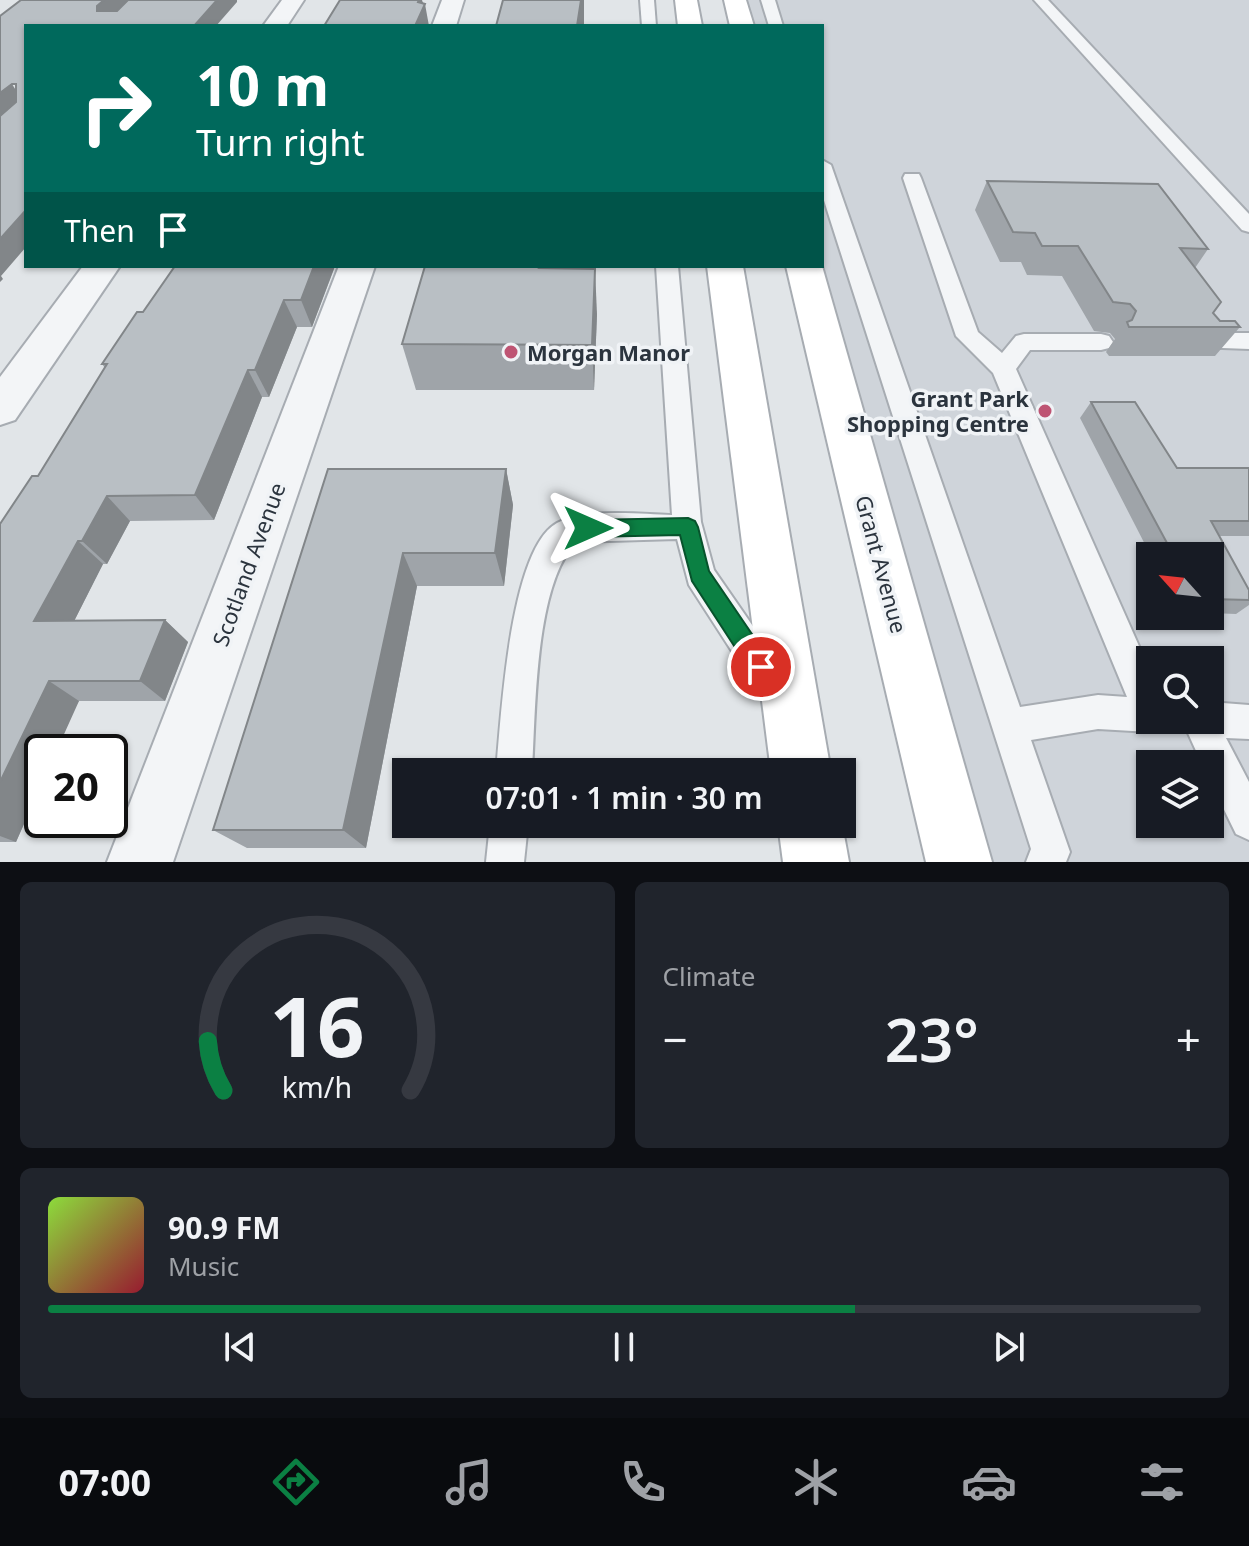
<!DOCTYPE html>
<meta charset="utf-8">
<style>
:root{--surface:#171b24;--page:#20242c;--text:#f1f3f6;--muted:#9ea1a6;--line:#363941;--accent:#0b8043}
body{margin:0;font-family:"Noto Sans",sans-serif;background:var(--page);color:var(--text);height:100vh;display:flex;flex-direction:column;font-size:30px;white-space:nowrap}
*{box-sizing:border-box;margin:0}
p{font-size:26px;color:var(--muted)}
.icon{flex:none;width:44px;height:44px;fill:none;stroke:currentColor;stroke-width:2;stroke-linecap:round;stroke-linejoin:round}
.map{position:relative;height:862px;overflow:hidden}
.sheet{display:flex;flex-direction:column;gap:20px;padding:20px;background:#0d0f14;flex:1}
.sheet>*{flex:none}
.guide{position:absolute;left:24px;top:24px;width:800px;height:244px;border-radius:0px;box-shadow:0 2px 6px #0004;background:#00695c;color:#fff;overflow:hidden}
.needle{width:52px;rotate:297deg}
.controls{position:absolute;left:1136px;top:542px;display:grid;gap:16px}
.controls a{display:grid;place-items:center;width:88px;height:88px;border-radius:0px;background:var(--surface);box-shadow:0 2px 6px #0004;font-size:40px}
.speed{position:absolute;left:24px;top:734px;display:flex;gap:16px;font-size:40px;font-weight:700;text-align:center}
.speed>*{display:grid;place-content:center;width:104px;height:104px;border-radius:50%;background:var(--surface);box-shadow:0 2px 6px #0004;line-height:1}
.speed .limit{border:4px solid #111;border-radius:12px;background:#fff;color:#111}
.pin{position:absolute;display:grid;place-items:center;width:68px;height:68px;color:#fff;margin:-34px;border:4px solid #fff;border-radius:50%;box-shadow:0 2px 8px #0007}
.me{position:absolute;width:88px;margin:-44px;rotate:90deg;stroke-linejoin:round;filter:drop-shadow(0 0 6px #0008)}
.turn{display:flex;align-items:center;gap:28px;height:168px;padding:0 40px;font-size:36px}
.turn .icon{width:104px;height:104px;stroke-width:2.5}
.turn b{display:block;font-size:56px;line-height:68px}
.then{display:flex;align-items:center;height:76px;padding:0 40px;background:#0003;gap:16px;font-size:30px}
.big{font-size:60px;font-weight:600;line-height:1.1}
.sheet .tile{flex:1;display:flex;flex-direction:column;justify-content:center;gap:12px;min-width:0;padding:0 28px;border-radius:12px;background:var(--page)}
.sheet .dial{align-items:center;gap:0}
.dial svg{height:208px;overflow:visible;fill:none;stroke:var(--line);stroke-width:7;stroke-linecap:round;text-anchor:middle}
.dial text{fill:var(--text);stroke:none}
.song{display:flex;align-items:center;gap:24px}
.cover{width:96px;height:96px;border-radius:12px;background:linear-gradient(135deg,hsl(90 70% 55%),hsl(350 70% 35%))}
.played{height:8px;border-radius:4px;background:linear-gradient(90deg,var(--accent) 70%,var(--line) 70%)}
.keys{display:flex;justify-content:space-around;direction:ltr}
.heat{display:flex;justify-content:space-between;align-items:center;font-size:44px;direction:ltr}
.sheet .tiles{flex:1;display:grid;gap:20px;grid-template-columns:1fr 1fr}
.tile:last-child{grid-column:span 2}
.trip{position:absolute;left:392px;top:758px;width:464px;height:80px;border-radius:0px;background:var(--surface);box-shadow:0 2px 6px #0004;font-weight:600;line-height:80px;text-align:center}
.dock{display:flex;height:128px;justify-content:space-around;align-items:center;background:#090b0e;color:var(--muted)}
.dock .icon{width:56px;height:56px}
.dock .current{color:var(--accent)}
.dock b{font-size:36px;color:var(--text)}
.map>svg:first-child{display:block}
</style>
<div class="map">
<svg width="1249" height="862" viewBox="0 0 1249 862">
<rect width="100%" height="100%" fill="#e1e5e8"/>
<path fill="#cfd4da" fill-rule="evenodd" d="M735,0H1249V862H959L822,266V26H742ZM1150,556H1210V616H1150ZM1150,660H1210V720H1150ZM1150,764H1210V824H1150Z"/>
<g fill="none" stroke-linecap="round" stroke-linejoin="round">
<g stroke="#a7acb2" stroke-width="4">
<g id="service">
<polygon points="640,0 654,0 656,26 642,26"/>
<polygon points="761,0 775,0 783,26 769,26"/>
<polygon points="1034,0 1048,0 1249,214 1249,232 1242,230"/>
<polygon points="822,160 831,165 1020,707 1098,695 1127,697 993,373 956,336 903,178 905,174 919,174 921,178 978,332 1002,353 1016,336 1024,334 1101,334 1109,336 1113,342 1109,348 1101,350 1030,350 1016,369 1150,671 1150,720 1165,720 1162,727 1150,732 1098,729 1031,740 1070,852 1066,862 1026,862 1031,849 822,194"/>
<path d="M656,266H678L701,522L714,570L788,677L793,689L788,701L776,706L764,701L689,585L677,539L576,542C534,586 536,712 532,772H496C501,720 509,549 557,523C585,508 641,514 672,515Z"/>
<polygon points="1204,333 1249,333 1249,349 1196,347 1192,341 1196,335"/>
<polygon points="1210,702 1249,705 1249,739 1226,738 1249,782 1249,840 1236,834 1210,781 1210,764 1202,764 1182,720 1210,720"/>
<polygon points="490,824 528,824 524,862 486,862"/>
</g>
</g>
<g stroke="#a7acb2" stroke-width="4">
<g id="minor">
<polygon points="282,0 304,0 287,26 263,26"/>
<polygon points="442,0 464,0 456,26 432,26"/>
<polygon points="83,266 120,266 15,420 0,425 0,377"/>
<polygon points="339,266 375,266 173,862 107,862"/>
</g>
</g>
<g stroke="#a7acb2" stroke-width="4">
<g id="secondary">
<polygon points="675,0 697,0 702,26 678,26"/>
<polygon points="724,0 746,0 754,26 730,26"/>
<polygon points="707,266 743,266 831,772 771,772"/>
<polygon points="786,266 822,266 992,862 926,862"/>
<polygon points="778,824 842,824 849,862 783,862"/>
</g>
</g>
<use href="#service" fill="#f3f5f7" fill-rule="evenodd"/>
<use href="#minor" fill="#f3f5f7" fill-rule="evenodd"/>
<use href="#secondary" fill="#fff" fill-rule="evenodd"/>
</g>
<g fill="#9fa4a9">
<polygon points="987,181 1208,249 1195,268 1213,313 1220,321 1240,327 1215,356 1109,356 1106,352 1115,339 1110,333 1094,331 1062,276 1027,275 1021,262 1000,262 975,210"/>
<polygon points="335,266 312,327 297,327 269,397 262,397 214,520 130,521 107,564 103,564 74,621 165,620 188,642 165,701 79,701 42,752 42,783 16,842 0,842 0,524 38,476 105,368 102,364 143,312"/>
<polygon points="549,269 597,314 594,390 416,390 402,344"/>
<polygon points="1091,402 1177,468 1249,468 1249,536 1219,536 1249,590 1249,605 1236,614 1210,613 1210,556 1151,556 1080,418"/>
<polygon points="328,469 506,469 513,505 504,586 417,586 366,848 247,848 213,830"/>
</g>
<g fill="#828689">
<polygon points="104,0 131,0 106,24 97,11 97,6"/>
<polygon points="217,0 237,0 237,2 216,26 194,26"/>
<polygon points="419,0 422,0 424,6 425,4 429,26 415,26"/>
<polygon points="580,0 584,0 584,26 577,26"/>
<polygon points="12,84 24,103 0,121 0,93"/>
<polygon points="26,210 26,247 1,276 3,279 0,282 0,239"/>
<polygon points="314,266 335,266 312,327 301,300"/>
<polygon points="595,269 597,314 594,390 592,345"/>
<polygon points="284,300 297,327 269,397 255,370"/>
<polygon points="248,370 262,397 214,520 195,495"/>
<polygon points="506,469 513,505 504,586 495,553"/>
<polygon points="107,496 130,521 107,564 82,541"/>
<polygon points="78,541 103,564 63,643 34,621"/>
<polygon points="403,553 417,586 366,848 343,830"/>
<polygon points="165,620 188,642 165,701 140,681"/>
<polygon points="49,681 79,701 56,752 42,752 42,783 16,842 0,836 0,782"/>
</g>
<g fill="#b9bfc4" stroke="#828689" stroke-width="2">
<polygon points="21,0 104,0 97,6 97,11 117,11 128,0 217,0 194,26 26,26 26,210 0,239 0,116 16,102 16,84 12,84 0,93 0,16"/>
<polygon points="340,0 419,0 418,2 425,4 415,26 324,26"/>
<polygon points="503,0 581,0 577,26 496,26"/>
<polygon points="987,181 1158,184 1208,249 1180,248 1221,302 1213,313 1220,321 1235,321 1240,327 1129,327 1127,322 1132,320 1136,311 1130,304 1113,302 1078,246 1042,246 1035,233 1013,232"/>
<polygon points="175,266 314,266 301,300 284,300 255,370 248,370 195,495 107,496 82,541 78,541 34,621 165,620 140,681 49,681 0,782 0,524 32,476 38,476 107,364 102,364 137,312 143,312"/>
<polygon points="425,266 540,266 539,268 595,269 592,345 402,344"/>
<polygon points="1091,402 1135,402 1177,468 1249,468 1249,521 1211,521 1249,590 1249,600 1210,599 1210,556 1174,556"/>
<polygon points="328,469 506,469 495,553 403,553 343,830 213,830"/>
</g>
<polygon fill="#0b8043" stroke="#07532c" stroke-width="2" points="688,518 695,521 698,527 709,571 769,659 773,667 769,675 761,678 753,675 692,581 680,535 588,537 581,534 578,528 581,522 588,520"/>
<g fill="#be5473" stroke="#f0f3f6" stroke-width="3">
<circle cx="511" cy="352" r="8"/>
<circle cx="1045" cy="411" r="8"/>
</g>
<g text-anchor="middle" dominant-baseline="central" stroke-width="7" stroke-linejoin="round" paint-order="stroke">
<g font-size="22" font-weight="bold" fill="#2b343e" stroke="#f0f3f6" text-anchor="start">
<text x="527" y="352">Morgan Manor</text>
<text x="1029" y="398" text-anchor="end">Grant Park<tspan x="1029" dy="25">Shopping Centre</tspan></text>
</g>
<g font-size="22" fill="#2b343e" stroke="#f0f3f6">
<text transform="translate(248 564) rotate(-70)">Scotland Avenue</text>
<text transform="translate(882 564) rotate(75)">Grant Avenue</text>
</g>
</g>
</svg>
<div class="controls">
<a><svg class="needle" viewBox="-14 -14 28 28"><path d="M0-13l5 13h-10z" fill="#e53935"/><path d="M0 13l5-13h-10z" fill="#9ea1a6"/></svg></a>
<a><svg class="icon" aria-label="search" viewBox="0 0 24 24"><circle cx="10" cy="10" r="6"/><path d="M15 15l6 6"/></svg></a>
<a><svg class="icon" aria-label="layers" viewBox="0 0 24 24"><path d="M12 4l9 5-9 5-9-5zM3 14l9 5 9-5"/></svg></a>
</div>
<div class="speed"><div class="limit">20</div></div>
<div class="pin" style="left:761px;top:667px;background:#d93025"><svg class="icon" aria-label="arrive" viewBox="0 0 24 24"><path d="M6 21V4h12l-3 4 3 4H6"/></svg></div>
<svg class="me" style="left:588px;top:528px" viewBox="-20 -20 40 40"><path d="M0-17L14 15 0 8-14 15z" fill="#0b8043" stroke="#fff" stroke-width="4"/></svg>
<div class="trip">07:01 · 1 min · 30 m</div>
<div class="guide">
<div class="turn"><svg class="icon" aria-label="right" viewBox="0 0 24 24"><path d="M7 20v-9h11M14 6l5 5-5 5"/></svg><div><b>10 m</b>Turn right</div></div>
<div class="then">Then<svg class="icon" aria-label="arrive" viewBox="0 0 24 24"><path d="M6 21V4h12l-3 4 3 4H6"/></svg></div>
</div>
</div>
<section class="sheet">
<div class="tiles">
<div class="tile dial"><svg viewBox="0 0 100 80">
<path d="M14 69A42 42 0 1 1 86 69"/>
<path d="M14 69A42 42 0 0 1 8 50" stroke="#0b8043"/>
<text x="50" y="56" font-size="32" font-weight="700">16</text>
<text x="50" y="72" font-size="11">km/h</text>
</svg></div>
<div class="tile"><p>Climate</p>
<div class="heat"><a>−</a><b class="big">23°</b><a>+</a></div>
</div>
<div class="tile">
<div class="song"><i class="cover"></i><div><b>90.9 FM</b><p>Music</p></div></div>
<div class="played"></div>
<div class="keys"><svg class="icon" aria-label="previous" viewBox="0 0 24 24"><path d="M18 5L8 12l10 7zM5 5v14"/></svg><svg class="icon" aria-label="pause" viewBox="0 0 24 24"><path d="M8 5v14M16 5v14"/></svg><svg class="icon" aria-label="next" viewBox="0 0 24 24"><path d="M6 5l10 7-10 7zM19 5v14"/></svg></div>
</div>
</div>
</section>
<nav class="dock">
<b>07:00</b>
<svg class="icon current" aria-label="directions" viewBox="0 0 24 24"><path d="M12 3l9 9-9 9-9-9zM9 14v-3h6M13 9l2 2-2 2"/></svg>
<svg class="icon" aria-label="music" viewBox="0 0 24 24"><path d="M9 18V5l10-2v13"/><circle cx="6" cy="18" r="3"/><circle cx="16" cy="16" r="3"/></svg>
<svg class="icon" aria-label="phone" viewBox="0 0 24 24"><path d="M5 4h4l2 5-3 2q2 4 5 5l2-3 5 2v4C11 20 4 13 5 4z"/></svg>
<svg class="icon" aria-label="climate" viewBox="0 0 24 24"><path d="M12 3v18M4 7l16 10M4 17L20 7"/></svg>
<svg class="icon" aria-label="car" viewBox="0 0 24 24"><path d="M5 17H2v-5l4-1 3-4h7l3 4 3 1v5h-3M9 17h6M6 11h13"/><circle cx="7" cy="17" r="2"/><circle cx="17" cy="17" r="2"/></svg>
<svg class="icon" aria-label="filters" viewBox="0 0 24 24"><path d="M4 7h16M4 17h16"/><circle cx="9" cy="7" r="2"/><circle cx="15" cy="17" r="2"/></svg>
</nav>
